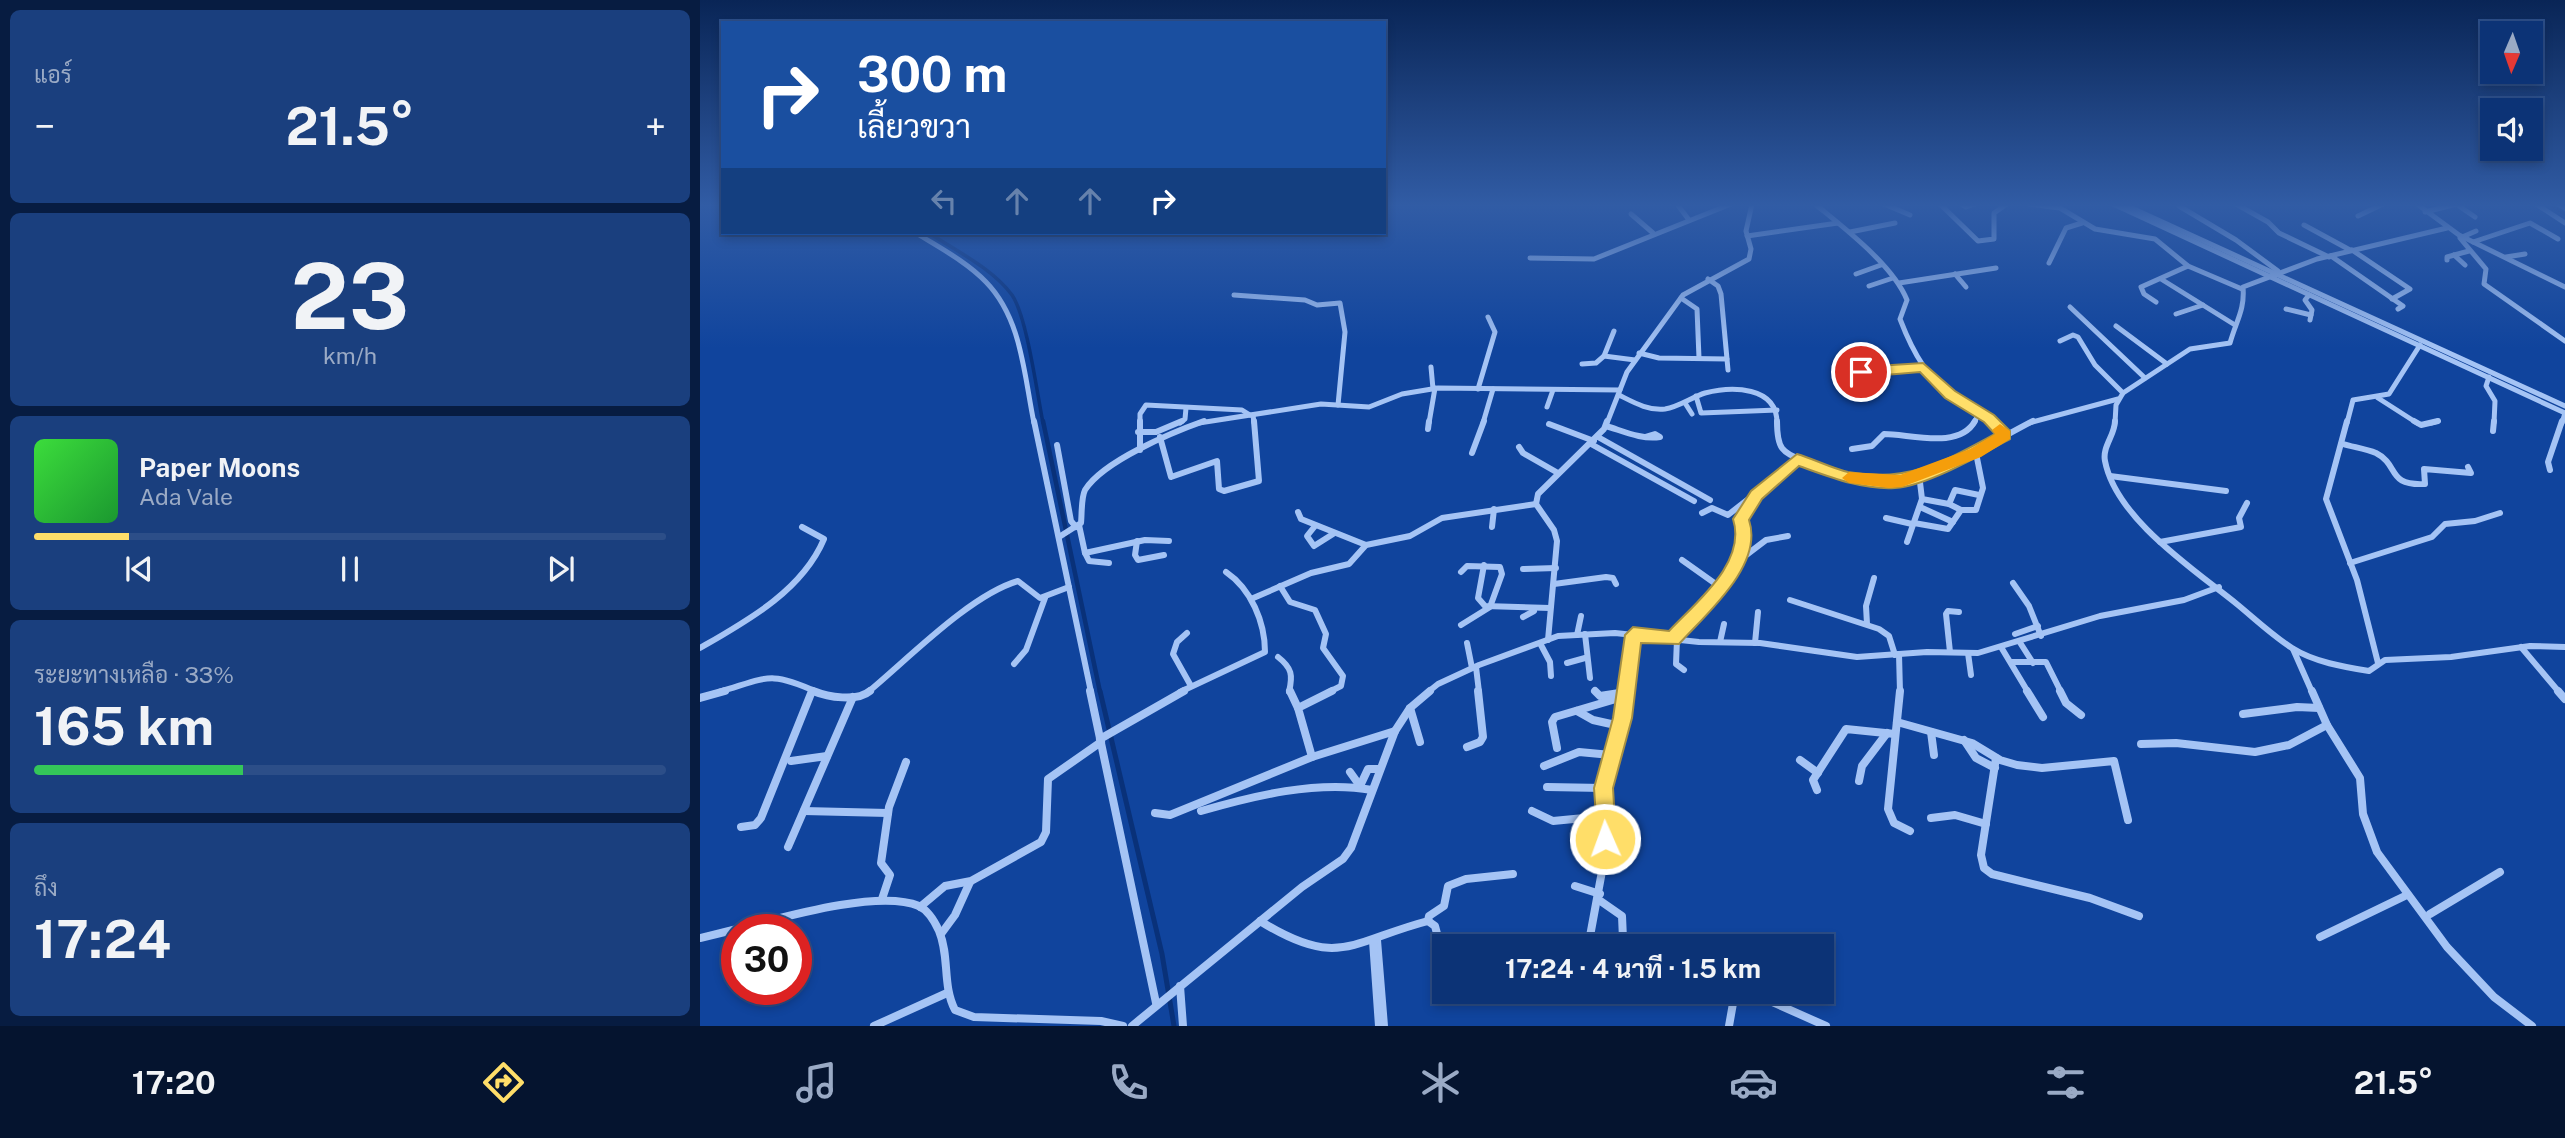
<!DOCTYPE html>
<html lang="th">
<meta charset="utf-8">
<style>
:root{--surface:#0c3376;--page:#1a3f7e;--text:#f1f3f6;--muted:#9aaac5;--line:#2c4e88;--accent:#ffde69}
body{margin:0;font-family:"Public Sans",Sarabun,sans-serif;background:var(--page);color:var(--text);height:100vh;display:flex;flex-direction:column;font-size:26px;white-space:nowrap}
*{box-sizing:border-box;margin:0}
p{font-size:23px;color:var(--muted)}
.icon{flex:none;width:38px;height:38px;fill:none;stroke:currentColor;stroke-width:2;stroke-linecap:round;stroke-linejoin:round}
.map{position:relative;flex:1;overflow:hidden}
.sheet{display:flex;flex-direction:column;gap:10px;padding:10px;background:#071c41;width:700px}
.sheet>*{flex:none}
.top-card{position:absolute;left:21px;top:21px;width:665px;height:214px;border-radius:0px;box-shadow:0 4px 10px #0003,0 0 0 2px var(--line);background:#1a4fa0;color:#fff;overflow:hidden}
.needle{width:46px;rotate:182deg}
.fabs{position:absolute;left:1780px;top:21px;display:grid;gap:14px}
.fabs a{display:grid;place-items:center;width:63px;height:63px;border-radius:0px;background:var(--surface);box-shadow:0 4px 10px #0003,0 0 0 2px var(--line);font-size:35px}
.speed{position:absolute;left:21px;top:914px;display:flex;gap:14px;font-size:35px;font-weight:700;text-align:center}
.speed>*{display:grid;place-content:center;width:91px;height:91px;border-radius:50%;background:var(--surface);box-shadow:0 4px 10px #0003,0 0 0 2px var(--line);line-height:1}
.speed .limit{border:10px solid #d22;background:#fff;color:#111}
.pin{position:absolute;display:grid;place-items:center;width:60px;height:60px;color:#fff;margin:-30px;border:4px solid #fff;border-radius:50%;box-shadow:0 2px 7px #0007}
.me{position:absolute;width:77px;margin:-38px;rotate:358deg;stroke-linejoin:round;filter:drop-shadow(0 0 5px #0008)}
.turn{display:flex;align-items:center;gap:24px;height:147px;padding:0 21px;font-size:32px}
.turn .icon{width:91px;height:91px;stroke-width:2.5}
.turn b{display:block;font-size:49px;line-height:60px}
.lanes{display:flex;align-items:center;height:66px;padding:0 21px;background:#0003;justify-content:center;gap:35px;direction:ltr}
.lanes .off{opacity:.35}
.big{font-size:52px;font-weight:700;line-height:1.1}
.sheet .widget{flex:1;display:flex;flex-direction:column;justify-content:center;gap:10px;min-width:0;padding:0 24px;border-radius:10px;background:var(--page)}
.sheet .dial{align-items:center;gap:0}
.dial b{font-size:91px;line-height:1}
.song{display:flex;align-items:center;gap:21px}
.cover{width:84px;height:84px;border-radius:10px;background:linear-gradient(135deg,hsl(120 70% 55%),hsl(130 70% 35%))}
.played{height:7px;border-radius:4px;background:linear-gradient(90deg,var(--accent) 15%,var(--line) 15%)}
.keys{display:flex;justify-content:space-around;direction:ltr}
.heat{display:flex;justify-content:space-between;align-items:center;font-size:38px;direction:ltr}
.charge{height:10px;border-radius:5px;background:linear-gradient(90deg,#34c759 33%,var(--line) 0)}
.trip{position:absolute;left:732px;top:934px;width:402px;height:70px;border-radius:0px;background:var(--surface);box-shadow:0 4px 10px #0003,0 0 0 2px var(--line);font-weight:700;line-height:70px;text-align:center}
.tabs{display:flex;height:112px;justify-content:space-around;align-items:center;background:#05142f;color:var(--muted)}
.tabs .icon{width:49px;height:49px}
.tabs .current{color:var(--accent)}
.tabs b{font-size:32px;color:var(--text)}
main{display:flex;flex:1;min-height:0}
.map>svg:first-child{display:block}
</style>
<main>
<section class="sheet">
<div class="widget"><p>แอร์</p>
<div class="heat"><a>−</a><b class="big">21.5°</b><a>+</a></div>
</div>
<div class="widget dial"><b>23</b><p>km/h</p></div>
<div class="widget">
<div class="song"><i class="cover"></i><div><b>Paper Moons</b><p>Ada Vale</p></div></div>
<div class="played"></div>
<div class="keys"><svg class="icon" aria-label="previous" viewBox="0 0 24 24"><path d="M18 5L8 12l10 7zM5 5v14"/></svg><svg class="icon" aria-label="pause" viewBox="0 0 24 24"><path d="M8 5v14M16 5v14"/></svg><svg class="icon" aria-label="next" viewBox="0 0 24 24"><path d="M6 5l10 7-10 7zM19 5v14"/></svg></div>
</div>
<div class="widget"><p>ระยะทางเหลือ · 33%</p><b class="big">165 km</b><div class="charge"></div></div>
<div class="widget"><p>ถึง</p><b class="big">17:24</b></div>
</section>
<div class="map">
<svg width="1865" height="1026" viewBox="0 0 1865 1026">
<rect width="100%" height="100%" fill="#10449d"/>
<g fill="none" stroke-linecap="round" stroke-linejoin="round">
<g stroke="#093179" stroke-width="3.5">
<polyline points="1849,204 1865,214"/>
<path d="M229,233C256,251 292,268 312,295C327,317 337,393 343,423"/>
</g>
<polyline stroke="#093179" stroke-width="4.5" points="343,421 400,692"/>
<polyline stroke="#093179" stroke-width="5" points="400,691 462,954 474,1026"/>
<g stroke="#a5c4f5" stroke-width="5">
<polyline points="977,204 989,220"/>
<path d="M1115,204C1144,228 1193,265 1207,300L1200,319C1213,353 1229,382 1260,402C1271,409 1283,414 1293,423"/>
<polyline points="1184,204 1210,215"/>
<polyline points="1240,204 1278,241 1294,239 1294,213 1307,204"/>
<polyline points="1261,204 1266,207 1275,204"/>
<polyline points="1329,204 1360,208 1395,229 1455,239 1488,266 1542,289"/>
<polyline points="1413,204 1865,413"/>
<polyline points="1423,204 1865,406"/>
<polyline points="1536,204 1568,222 1579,233 1629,257"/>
<polyline points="1717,204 1759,235 1865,287"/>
<polyline points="1756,204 1775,217"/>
<polyline points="1836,204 1865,223"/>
<polyline points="1858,204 1865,208"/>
<polyline points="1479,206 1536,240 1578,271"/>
<polyline points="1725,212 1757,204"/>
<polyline points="931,214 953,233"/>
<polyline points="1658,216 1683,204"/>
<polyline points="1604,225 1650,250"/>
<polyline points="1776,231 1760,238 1786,269 1784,284 1865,341"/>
<polyline points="1150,232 1195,223"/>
<path d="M216,233C240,248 267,262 286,282C322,319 324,375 334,423"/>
<polyline points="1047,236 1138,223"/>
<polyline points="1773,242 1830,223 1858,239"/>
<polyline points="1652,250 1710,289 1692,299"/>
<polyline points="1754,255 1765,265"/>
<polyline points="1631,256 1703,306 1698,309"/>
<polyline points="1806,257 1825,254"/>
<polyline points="830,258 894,259 1031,204"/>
<polyline points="1747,260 1747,257 1769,251"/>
<polyline points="1349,263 1366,228 1382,223"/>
<polyline points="1156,274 1181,265"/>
<polyline points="1255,274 1266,287"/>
<polyline points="1461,279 1535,325"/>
<polyline points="1199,283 1296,268"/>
<polyline points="1169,286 1193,278"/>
<polyline points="534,295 605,300 617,305 640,303 645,332 638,405"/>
<polyline points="1609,295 1605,300 1612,310 1610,320"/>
<polyline points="981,298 997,309 999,358"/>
<polyline points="1456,302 1444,294 1441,287 1488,266"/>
<polyline points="1370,307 1445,378"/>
<polyline points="1586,309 1611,315"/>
<polyline points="1476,314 1503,305"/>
<polyline points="1416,326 1467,364"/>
<polyline points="914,331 904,356 935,360"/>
<polyline points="1360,341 1373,335 1378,337 1395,365 1423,393"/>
<polyline points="939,353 959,358 1027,359 1021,294 1018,286 1008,279"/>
<polyline points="1027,359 1028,370"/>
<polyline points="882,364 896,363 904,356"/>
<polyline points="731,367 733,389"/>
<polyline points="1168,370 1169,385 1159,386 1157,377 1171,369 1223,367"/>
<polyline points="1789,377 1786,386 1795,401 1794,423"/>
<polyline points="778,389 795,332 788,317"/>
<path d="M919,395C933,402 948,411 965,409C979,407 992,397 1005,393C1032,386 1077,386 1077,423"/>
<polyline points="996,396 1001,413 1077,410"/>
<polyline points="1678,398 1717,423"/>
<polyline points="985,403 992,414"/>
<polyline points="847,407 853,390"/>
<polyline points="553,415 554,423"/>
<polyline points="440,423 440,414 446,405 542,410 550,415"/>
<polyline points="480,423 485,419 486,408"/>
<polyline points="499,423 621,404 669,407 702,394 738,388 920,390"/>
<polyline points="729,423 735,388"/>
<polyline points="783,423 793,389"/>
<polyline points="907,423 927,372 983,295 1049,259 1051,249 1046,231 1052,204"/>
<polyline points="1274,423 1279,413"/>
<polyline points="1329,423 1418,399"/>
<path d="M1415,423L1416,405L1423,393L1490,349L1530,343C1536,321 1545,310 1543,287L1617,259L1747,228"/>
<polyline points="1647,423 1653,400 1689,394 1720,345"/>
<polyline points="1731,423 1738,421"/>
<polyline points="1862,423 1865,413"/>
</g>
<g stroke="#a5c4f5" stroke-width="6">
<polyline points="334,421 391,692"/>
<polyline points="440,421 440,450"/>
<path d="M1077,421C1077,454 1084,452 1112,464C1134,474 1166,486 1190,483C1239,477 1290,443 1333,421"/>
<polyline points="1291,421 1305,435"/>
<path d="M1415,421C1415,435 1402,447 1405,461C1416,519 1495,570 1538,605C1555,619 1573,636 1592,648C1614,662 1644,667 1669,671L1685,660L1751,657L1830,646L1865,647"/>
<polyline points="1647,421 1626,499 1657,580 1678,663"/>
<polyline points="1714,421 1721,425 1738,421"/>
<polyline points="849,424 894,441"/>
<path d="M906,426C923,431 942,440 960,437L955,434L945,437"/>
<polyline points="728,429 729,421"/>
<polyline points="1793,431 1794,421"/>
<polyline points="438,432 456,432 482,421"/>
<polyline points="460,437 471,477 517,461 519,489 524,491 559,481 554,421"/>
<polyline points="898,437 1010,500"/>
<polyline points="891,444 994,501"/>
<path d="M1643,444C1653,447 1666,449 1676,453C1700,465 1686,486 1725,484L1724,469L1771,473L1768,467"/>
<polyline points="357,445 371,521 376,527"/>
<polyline points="819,447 823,453 858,473"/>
<path d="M1152,449L1172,446L1184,434C1210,434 1259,450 1275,421"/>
<polyline points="772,453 784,421"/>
<polyline points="1850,470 1848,462 1862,421"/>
<polyline points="1219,474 1222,499 1249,504 1261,510"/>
<polyline points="1410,476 1526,491"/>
<polyline points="1249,504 1255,490 1279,495"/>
<polyline points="1220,507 1253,522"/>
<polyline points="598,512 601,519 666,545"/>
<polyline points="1002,513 1012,508 1028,515 1047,500 1052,500"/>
<polyline points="1186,518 1212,524"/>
<polyline points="1214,523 1248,529 1261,510 1276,510 1283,488 1276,453"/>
<polyline points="379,525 385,553 445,540 469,541"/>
<polyline points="615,526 607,536 614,546 633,534"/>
<polyline points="792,527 794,509"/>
<path d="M359,537L381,523C382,514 381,498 385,490C403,461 473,432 504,421"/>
<polyline points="437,541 435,555 438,560 464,555"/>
<polyline points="1207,542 1222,499"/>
<polyline points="1460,542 1541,527 1539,518 1547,503"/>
<polyline points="385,553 389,561 409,563"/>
<path d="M1041,559L1045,529L1041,519C1055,494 1076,478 1097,460"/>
<polyline points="982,560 1020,587"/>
<polyline points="1650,563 1732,537 1745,524 1775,521 1800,513"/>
<polyline points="784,565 778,598 785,606 850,608"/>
<polyline points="823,569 856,568"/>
<polyline points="761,572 767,566 800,567 802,574 790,607 761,625"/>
<polyline points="1313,583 1329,606 1341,636"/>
<polyline points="854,584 906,577 913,578 916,584"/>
<polyline points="580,586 590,602 615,610 626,634 623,648 643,676 641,686 629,692"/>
<polyline points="551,599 611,573 649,564 666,545 710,536 742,518 836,504"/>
<polyline points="1090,600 1179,629 1189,636 1195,655"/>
<polyline points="823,617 834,611"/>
<polyline points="1167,624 1166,606 1174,578"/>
<polyline points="487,633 477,642 473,654 491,686"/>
<polyline points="885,634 890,678"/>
<polyline points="1315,634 1338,626"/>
<polyline points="877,635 881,616"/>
<polyline points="973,639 1041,559 1066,540 1088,536"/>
<polyline points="977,639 976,664 984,670"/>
<polyline points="848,640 857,541 854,530 836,504 838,494 904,429 907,421"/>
<polyline points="1319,641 1333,663"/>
<polyline points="1020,642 1024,624"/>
<polyline points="767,643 772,668"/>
<polyline points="1055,643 1058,612"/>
<polyline points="841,645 850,662 851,676"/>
<polyline points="1301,647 1328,692"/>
<polyline points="1821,647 1859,692"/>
<path d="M0,648C47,621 102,591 124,539L102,527"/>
<polyline points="1593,649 1612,692"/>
<polyline points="1250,652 1246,614 1248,611 1259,612"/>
<polyline points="1268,653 1271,675"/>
<polyline points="1199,654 1200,692"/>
<path d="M578,657C592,668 593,675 589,692"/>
<polyline points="1312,662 1346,662 1361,692"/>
<polyline points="867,663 885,658"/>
<polyline points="314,664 326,650 345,598"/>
<polyline points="776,667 779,692"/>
<path d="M19,692C67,678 69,670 117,692"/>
<path d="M168,692C208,659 270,595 318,581L340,598L369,587"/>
<path d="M480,692L565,652C565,622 551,589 526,572"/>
<polyline points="728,692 738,684 779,665 858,636 915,633 999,642 1060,643 1157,657 1227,652 1278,653 1400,616 1484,600 1519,587"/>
<polyline points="926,692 934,635"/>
</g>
<g stroke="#a5c4f5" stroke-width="8">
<path d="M113,691C128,697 157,702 170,691"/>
<polyline points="390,691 456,1003"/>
<polyline points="590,691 598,708"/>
<polyline points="895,691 900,696 926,692"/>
<polyline points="1200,691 1188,809 1194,823 1210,831"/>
<polyline points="1327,691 1343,717"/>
<polyline points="1360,691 1366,703 1381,715"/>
<polyline points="1612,691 1627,725 1660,778 1663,814 1677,852 1747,947 1794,997 1832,1026"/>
<polyline points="1858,691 1865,699"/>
<polyline points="0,698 25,691"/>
<polyline points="710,708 720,742"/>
<polyline points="877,711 893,720 920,726"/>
<polyline points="1543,714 1597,707 1619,708"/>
<polyline points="1197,722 1272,743 1300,760 1317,765 1342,768 1414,761 1428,820"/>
<polyline points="1231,732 1234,755"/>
<polyline points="400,739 484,691"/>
<polyline points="1264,740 1276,758 1295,768"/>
<polyline points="1441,744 1476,743 1555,752 1589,745 1627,725"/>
<polyline points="767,747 780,742 783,737 778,691"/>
<polyline points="857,748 852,722 855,717 926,696"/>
<polyline points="612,757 598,708 632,691"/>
<polyline points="1296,758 1281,855 1284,868 1292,874 1390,898 1439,916"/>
<polyline points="1100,760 1118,773"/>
<polyline points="91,761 127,756"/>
<polyline points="844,766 879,752 911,755"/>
<polyline points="650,772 660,786"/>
<polyline points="1159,781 1162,766 1187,733"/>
<polyline points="660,786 668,769 680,769"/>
<polyline points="847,787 903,788"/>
<polyline points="1117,790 1113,780 1146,729 1195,734"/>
<polyline points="104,811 188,813"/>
<path d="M501,811C553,796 617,780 672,790"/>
<polyline points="832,811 853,821 905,816"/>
<polyline points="455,813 470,815 612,757 695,731"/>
<polyline points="1231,818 1255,815 1286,824"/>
<polyline points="41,827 55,825 61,818 112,691"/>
<polyline points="88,847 153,697"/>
<polyline points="875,886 900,894"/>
<polyline points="182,899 190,875 181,863 189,807 206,762"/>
<polyline points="899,900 922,916 923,939 927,947"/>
<polyline points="220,907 245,886 271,881 341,842 346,832 348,779 401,742"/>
<polyline points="1730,914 1800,872"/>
<path d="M560,921C639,970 651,941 728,921L735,926L744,960"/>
<polyline points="728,921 729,916 744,906 748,886 766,879 813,874"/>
<path d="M38,929C81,918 178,889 219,906C229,911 235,922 239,931C250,957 242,985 255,1010L274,1017L401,1021L423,1026"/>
<polyline points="241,934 255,915 270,882"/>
<polyline points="1620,937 1707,895"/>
<polyline points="0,938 37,929"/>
<polyline points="677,940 684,1026"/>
<polyline points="673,941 679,1026"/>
<polyline points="888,947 905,855 903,788 926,691"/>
<polyline points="480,986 483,1026"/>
<polyline points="1050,992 1126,1026"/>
<polyline points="174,1026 247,993"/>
<polyline points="432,1026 602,887 643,859 651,848 695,731 710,708 730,691"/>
<polyline points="1029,1026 1035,992"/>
</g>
</g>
<linearGradient id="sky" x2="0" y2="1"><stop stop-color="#092556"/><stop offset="0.59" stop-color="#315ca5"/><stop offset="1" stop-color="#315ca5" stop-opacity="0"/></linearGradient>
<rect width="1865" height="348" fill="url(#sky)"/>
<path fill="#ffde69" stroke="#a69044" stroke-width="2" d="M1223,363L1255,391L1294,415L1310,431V439C1281,455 1227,486 1195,488C1162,490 1130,477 1099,466L1062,499L1049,520C1064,565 1007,613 979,644L941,643L932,718L913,788L916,839L913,846L905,848L898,846L894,788L913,718L925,635L933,627L969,631C996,602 1047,563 1033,519L1051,491L1097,454C1114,459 1131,468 1148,472C1209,483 1243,462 1295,434L1284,422L1245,398L1220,372L1161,377L1154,372L1161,367Z"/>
<polygon fill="#f59e0b" points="1300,424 1310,431 1310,439 1281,457 1202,487 1189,488 1149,483 1142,478 1149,472 1200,475 1270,449 1295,434 1292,430"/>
</svg>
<div class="fabs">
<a><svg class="needle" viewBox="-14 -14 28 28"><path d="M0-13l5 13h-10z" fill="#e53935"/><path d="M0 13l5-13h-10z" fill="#9aaac5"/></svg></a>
<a><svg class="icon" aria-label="sound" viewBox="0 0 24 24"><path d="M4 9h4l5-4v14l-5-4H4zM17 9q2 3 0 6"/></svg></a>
</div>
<div class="speed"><div class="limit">30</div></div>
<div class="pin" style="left:1161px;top:372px;background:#d93025"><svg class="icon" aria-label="arrive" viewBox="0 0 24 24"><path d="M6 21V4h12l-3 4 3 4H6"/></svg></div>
<svg class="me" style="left:905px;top:839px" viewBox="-20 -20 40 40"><circle r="17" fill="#ffde69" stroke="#fff" stroke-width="3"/><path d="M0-11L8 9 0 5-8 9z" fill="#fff"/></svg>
<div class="trip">17:24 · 4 นาที · 1.5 km</div>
<div class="top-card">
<div class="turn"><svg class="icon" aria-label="right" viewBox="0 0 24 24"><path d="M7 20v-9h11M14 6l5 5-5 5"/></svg><div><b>300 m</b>เลี้ยวขวา</div></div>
<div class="lanes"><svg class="icon off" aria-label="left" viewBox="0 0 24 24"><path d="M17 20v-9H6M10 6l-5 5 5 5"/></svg><svg class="icon off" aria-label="ahead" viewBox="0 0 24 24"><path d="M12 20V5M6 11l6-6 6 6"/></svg><svg class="icon off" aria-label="ahead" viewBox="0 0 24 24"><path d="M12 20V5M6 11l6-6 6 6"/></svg><svg class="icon" aria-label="right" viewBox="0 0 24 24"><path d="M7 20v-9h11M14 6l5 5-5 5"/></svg></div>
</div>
</div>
</main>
<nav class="tabs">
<b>17:20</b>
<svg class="icon current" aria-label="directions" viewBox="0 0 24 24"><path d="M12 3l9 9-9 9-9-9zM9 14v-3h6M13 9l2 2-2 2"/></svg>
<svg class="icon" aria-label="music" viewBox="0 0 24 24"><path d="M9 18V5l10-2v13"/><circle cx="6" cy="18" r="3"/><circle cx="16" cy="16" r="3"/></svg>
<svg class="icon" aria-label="phone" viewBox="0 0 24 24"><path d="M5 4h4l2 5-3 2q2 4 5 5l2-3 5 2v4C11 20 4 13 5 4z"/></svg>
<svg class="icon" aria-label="climate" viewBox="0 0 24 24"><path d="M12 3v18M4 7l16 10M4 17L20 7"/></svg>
<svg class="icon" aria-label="car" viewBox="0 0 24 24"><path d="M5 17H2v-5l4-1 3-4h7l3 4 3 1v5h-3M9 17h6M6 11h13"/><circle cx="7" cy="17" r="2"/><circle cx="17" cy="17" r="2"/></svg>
<svg class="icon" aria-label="filters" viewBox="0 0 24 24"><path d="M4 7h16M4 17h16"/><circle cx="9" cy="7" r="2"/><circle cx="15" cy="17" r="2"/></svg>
<b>21.5°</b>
</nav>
